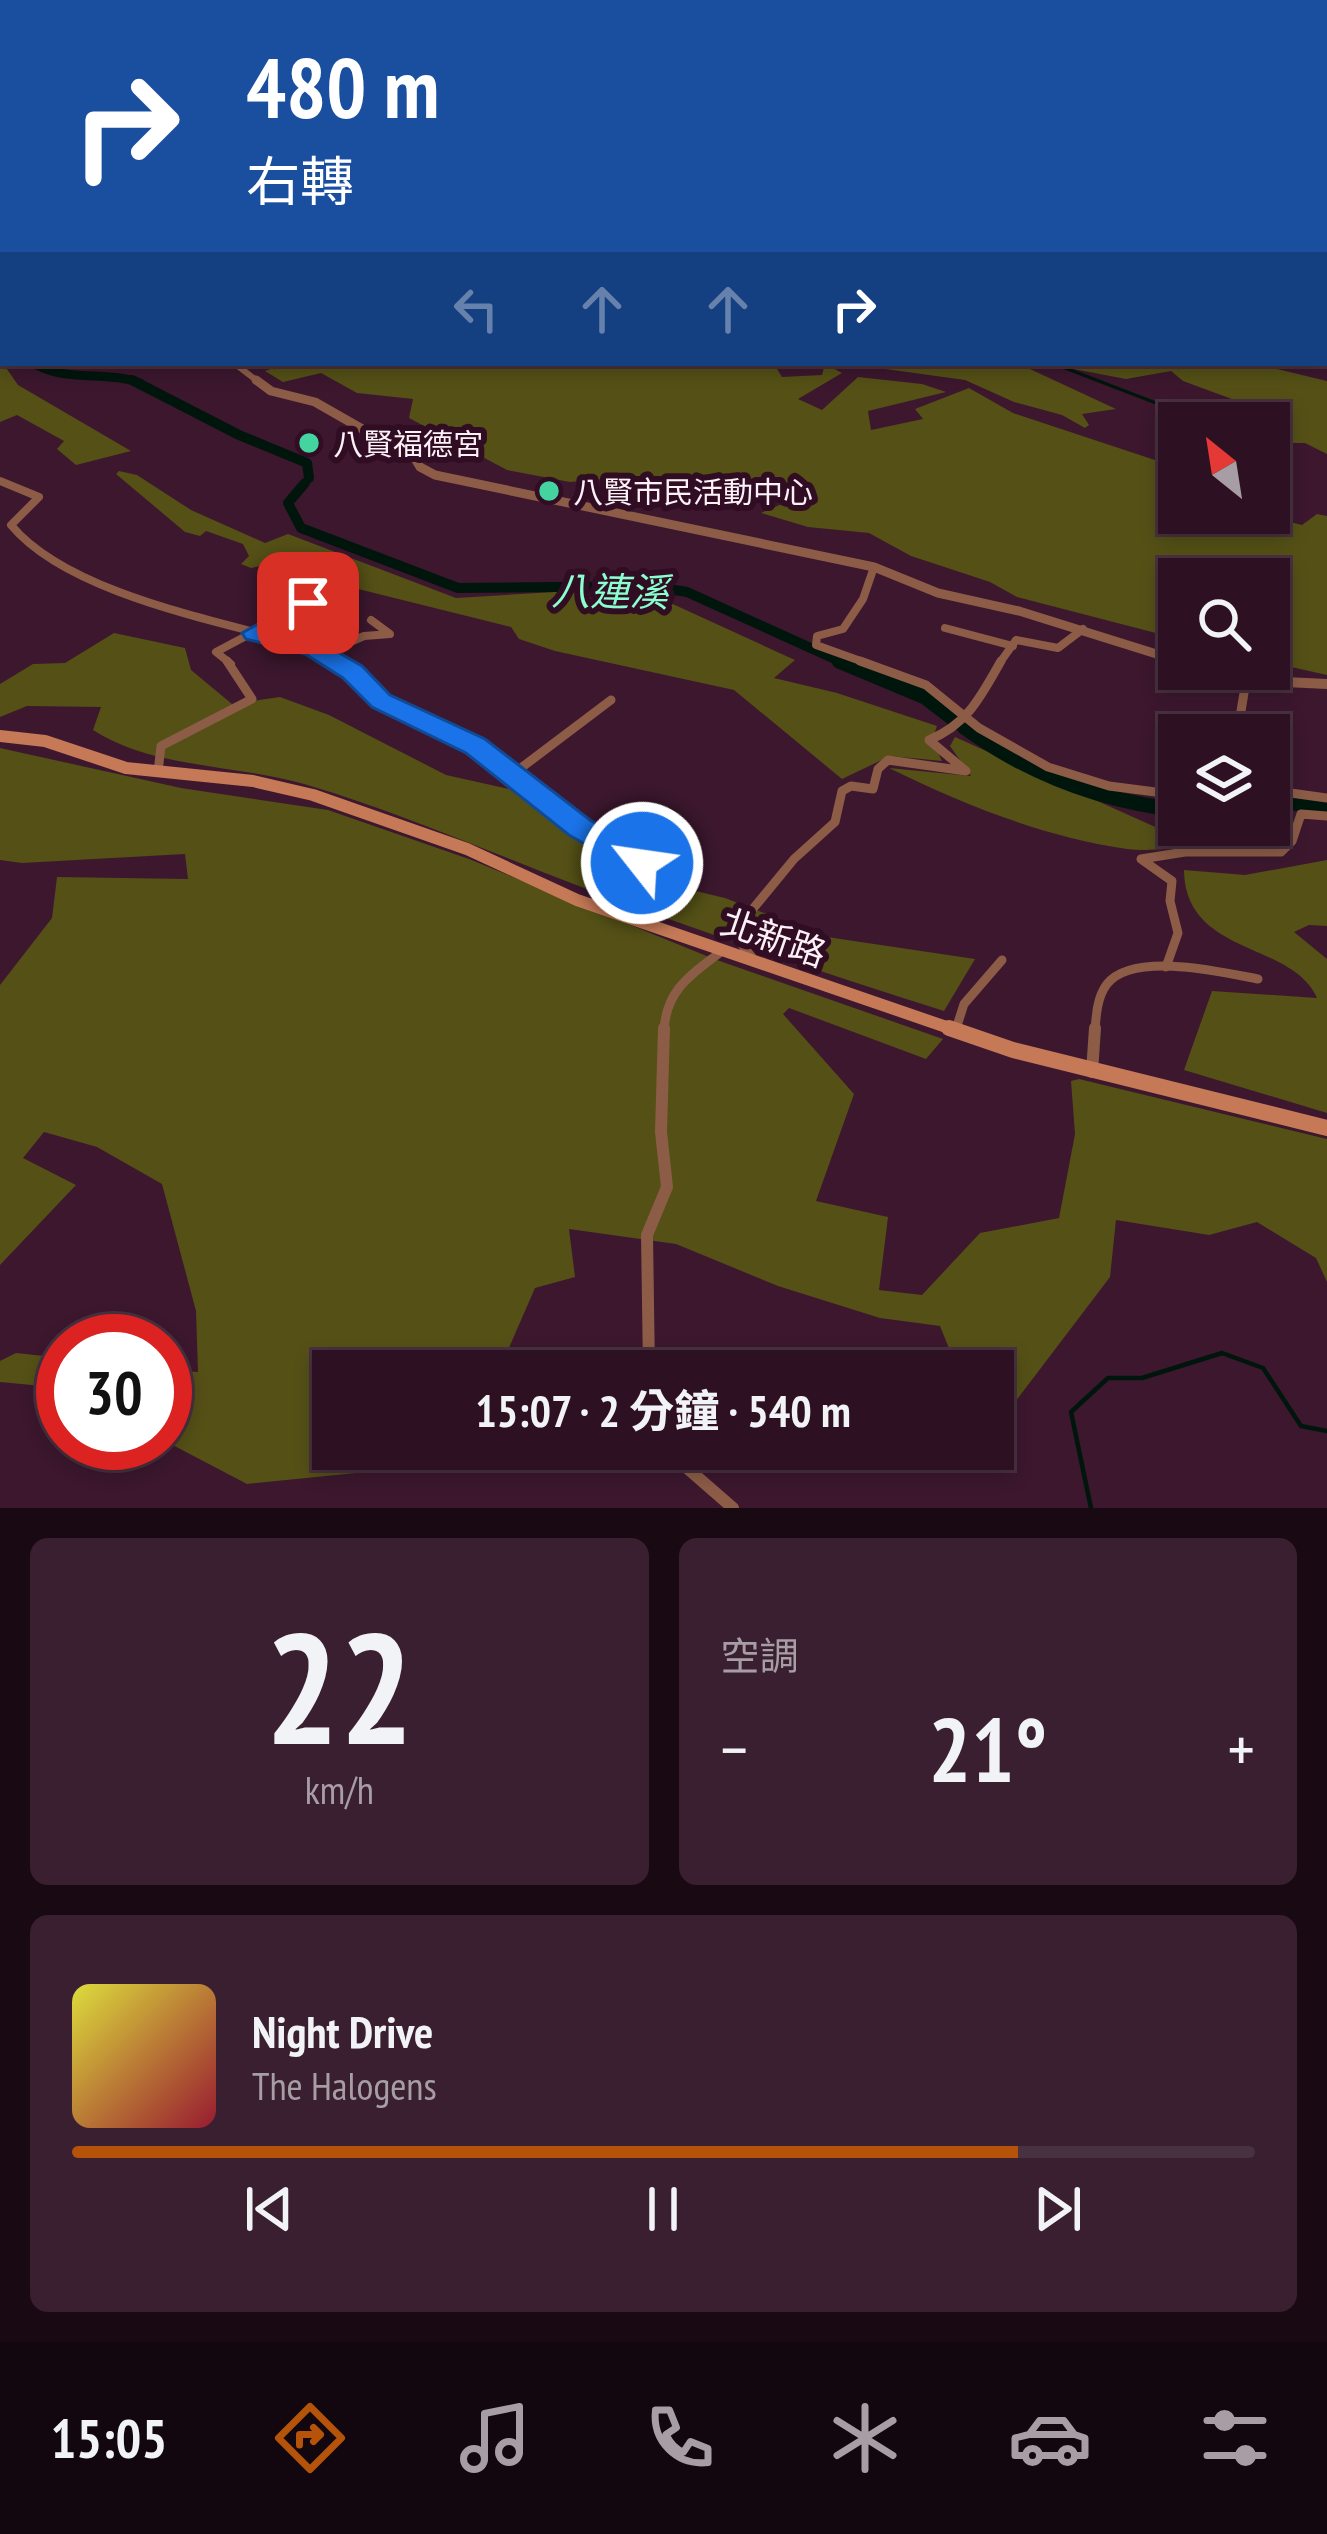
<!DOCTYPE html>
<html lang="zh-TW">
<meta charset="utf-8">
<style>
:root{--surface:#2d1122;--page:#391f2f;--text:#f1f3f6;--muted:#a79da5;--line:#483140;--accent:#b45309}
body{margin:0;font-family:"PT Sans Narrow","Noto Sans TC",sans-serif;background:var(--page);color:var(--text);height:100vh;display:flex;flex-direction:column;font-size:45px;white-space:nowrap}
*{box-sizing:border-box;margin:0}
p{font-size:39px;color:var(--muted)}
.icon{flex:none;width:66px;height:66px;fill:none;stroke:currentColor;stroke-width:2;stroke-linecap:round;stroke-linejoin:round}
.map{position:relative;height:1508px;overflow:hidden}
.details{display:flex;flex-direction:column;gap:30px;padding:30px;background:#190913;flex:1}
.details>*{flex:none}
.top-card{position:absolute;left:0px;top:0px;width:1329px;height:366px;box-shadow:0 6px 18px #0003,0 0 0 3px var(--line);background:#1a4fa0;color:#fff;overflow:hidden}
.needle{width:78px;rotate:330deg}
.tools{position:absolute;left:1158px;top:402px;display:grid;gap:24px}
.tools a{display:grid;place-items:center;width:132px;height:132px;border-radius:0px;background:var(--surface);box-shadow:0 6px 18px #0003,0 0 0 3px var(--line);font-size:60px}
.speed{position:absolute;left:36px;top:1314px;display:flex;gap:24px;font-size:60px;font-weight:700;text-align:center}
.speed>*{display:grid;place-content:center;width:156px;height:156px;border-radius:50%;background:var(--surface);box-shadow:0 6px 18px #0003,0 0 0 3px var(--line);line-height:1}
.speed .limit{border:18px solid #d22;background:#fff;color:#111}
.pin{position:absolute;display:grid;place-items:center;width:102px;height:102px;color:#fff;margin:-51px;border-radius:24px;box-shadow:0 6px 18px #0006}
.me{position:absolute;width:132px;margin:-66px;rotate:300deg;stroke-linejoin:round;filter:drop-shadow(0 0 9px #0008)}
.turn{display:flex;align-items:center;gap:42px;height:252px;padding:0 48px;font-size:54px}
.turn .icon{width:156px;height:156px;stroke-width:2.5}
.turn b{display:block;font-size:84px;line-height:102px}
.lanes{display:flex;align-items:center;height:114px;padding:0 48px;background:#0003;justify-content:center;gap:60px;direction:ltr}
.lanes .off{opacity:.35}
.big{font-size:90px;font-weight:700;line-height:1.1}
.details .widget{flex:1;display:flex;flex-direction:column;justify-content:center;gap:18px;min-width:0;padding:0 42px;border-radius:18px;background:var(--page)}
.details .dial{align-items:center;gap:0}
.dial b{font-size:156px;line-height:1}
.song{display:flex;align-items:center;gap:36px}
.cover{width:144px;height:144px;border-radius:18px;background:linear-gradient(135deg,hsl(60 70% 55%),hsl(350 70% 35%))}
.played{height:12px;border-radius:6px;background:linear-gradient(90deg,var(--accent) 80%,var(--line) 80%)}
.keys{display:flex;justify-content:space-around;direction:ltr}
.heat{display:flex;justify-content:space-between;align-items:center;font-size:66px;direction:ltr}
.details .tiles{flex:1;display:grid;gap:30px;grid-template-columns:1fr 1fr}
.widget:last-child{grid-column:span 2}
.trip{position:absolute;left:312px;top:1350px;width:702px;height:120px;border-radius:0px;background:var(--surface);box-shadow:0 6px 18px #0003,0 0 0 3px var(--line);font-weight:700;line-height:120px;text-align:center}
.tab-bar{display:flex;height:192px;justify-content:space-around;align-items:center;background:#12070e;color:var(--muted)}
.tab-bar .icon{width:84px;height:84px}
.tab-bar .current{color:var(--accent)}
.tab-bar b{font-size:54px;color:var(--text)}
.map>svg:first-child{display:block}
</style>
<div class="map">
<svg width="1327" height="1508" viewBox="0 0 1327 1508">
<rect width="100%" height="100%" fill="#3c172e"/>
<g fill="#545016">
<polygon points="0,359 18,385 131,451 76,465 57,449 64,441 17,415 0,422"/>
<polygon points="288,363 792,363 777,369 782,377 822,375 825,364 842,373 798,399 822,410 858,377 922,384 946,392 868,411 871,430 923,419 915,409 969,388 1013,413 1179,468 1179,513 1254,513 1302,525 1317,514 1327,516 1327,675 1269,662 1269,579 1179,579 1179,639 1017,597 990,582 911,556 869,533 808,527 761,513 782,504 770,491 708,477 685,487 604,479 570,482 507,470 409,418 413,399 357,393 321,373 283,382 265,371"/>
<polygon points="842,363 1017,363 1116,409 1082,414 1089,425 1085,428 1062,415 1014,402 965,380"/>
<polygon points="1042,363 1279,363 1277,369 1327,381 1327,454 1305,443 1269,443 1269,423 1247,423 1240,402 1183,381 1171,371 1126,379"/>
<polygon points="119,471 137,475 191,510 265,543 288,534 456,598 554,592 653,595 795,660 774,678 837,693 937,726 932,740 942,761 890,756 842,779 734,690 555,651 519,639 511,627 318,579 274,563 251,568 241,564 249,556 243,544 206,531 200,536 185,532 116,474"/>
<path d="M114,633L185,648L191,670L232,704L280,697L329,715L446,775L509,789L589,847L658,882L725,898L827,937L975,959L944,1011C819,971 694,930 571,883C482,849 396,811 304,784C235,764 154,769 93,730L101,707L27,706L0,717V684L33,664L65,663Z"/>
<path d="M955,737L1162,830L1220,825L1239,840C1204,843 1161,853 1127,849C1044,837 964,805 889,768L971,776L950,746Z"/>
<polygon points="0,748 181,788 328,810 469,859 714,959 943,1039 926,1059 789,1008 783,1014 854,1094 816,1201 888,1217 879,1290 922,1295 980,1233 1059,1218 1075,1134 1071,1081 1079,1079 1327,1139 1327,1282 1316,1258 1257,1222 1209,1235 1116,1220 1110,1277 993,1431 993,1371 958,1371 940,1326 880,1318 778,1286 676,1244 569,1229 575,1277 535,1288 505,1357 506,1371 333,1371 333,1449 515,1449 516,1457 247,1484 165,1441 165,1370 198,1372 196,1311 162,1184 97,1147 44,1132 23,1158 76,1185 0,1265 0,985 52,918 57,877 188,879 185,854 22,863 0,860"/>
<path d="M1327,860V926L1309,925L1294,932L1327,959V1113L1184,1070L1212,991L1317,998C1292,941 1185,956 1184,870L1245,875Z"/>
<polygon points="16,1353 63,1358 63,1388 0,1382 0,1361"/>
</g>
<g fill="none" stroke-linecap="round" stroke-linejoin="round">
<g stroke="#00160d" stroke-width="3">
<polyline points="492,0 548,2"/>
<polyline points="553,2 561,3"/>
<polyline points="1052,363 1208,423"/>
<polyline points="1269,431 1275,432"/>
</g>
<polyline stroke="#00160d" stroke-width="4.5" points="1091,1508 1071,1412 1108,1378 1142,1378 1222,1353 1263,1368 1301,1426 1327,1431"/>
<polyline stroke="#00160d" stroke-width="6" points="1011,0 1017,3"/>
<path stroke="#00160d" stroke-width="9" d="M33,363C65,383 105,370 140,383"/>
<g stroke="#00160d" stroke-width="10">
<polyline points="132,380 239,435 307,463 309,478"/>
<polyline points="305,483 288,503 301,528 458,588 650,586 687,592 846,664"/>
</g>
<g stroke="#00160d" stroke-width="15">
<polyline points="839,661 925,697 955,720"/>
<path d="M964,727C1029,774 1099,801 1179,810"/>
<polyline points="1269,801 1327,806"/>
</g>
<g stroke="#8c5c47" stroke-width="4.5">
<polyline points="120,0 148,3"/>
<polyline points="0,2 9,0"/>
</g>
<g stroke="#8c5c47" stroke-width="8">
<path d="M0,481L39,497L11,525C70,596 226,622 314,648L340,664"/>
<polyline points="945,628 1013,646"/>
<polyline points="323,654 364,636 390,634 371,620"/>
<polyline points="231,664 216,652 308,603"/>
<polyline points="869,664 816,645 817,636 843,629 863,599 874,567"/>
<polyline points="999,664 1016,640 1058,648 1083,629"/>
</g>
<g stroke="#8c5c47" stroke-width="9">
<polyline points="335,661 381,701 475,746 580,828 673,881"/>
<polyline points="860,661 926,685 979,728 1048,767 1109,786 1179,795"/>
<polyline points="1237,735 1246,681"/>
<polyline points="158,772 161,746 252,699 227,661"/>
<polyline points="513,774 611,700"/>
<polyline points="1269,790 1327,798"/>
<path d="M754,960L733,933L794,859L835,822L842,791L851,786L873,789L878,769L888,760L966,771L929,740C968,724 981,696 1001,661"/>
<polyline points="1166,967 1178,933 1170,901 1172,881 1141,859 1185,852 1281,852 1292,841 1301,814 1327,816"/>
<polyline points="956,1029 964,1004 1002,960"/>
<path d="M664,1031C666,989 691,975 722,951"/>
<path d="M1095,1031C1096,1016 1097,997 1107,984C1133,951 1222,972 1258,979"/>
</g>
<g stroke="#8c5c47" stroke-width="12">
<polyline points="1092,1072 1095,1028"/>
<polyline points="649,1371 647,1235 667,1187 661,1132 664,1028"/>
<polyline points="675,1449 679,1461 733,1508"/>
</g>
<polyline stroke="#8c5c47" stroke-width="4.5" points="170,3 190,0"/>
<polyline stroke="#8c5c47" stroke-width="6" points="234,363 260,383"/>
<polyline stroke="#8c5c47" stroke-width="9" points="256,380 271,391 315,402 364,430 404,440 420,467 435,475 874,567 938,593 1019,611 1179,661"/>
<polyline stroke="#8c5c47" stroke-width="10" points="1198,669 1227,679 1327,684"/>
<polyline stroke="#c57957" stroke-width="12" points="0,736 45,741 126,768 253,781 313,795 467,849 577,900 958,1031"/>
<polyline stroke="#c57957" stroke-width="16" points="949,1028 1013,1050 1327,1128"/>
</g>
<polygon fill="#1a73e8" stroke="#114b97" stroke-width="3" points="308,596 320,603 316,608 277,631 322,643 362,666 390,695 485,739 590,820 652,855 657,863 652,871 632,871 569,835 466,753 372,707 343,678 305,654 246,639 242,633"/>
<g fill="#43d4a0" stroke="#310d24" stroke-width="4.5">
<circle cx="309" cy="443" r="12"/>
<circle cx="549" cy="491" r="12"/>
</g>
<g text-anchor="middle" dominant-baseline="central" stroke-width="12" stroke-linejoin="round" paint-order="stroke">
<g font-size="30" fill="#fcf1f7" stroke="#310d24" text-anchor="start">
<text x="333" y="443">八賢福德宮</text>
<text x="573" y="491">八賢市民活動中心</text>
</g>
<g font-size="36" fill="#fcf1f7" stroke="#310d24">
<text transform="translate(774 937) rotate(19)">北新路</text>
</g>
<g font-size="39" font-style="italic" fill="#8afece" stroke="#310d24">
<text transform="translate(610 591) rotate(1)">八連溪</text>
</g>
</g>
</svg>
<div class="tools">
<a><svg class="needle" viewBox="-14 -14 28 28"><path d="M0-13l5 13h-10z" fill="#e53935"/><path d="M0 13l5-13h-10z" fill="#a79da5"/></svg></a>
<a><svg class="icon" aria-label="search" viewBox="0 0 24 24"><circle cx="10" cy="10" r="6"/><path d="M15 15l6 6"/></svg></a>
<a><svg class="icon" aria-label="layers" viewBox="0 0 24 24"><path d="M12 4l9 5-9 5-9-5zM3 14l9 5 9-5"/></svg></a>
</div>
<div class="speed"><div class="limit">30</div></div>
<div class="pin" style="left:308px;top:603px;background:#d93025"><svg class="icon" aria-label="arrive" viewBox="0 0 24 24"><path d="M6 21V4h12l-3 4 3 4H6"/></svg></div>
<svg class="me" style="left:642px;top:863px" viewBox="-20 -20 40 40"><circle r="17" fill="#1a73e8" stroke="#fff" stroke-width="3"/><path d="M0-11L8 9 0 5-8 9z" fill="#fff"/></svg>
<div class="trip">15:07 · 2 分鐘 · 540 m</div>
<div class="top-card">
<div class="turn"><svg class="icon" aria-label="right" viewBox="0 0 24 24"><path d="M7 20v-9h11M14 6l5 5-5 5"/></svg><div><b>480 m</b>右轉</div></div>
<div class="lanes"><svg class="icon off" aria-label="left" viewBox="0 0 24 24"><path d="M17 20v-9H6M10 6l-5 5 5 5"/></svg><svg class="icon off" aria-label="ahead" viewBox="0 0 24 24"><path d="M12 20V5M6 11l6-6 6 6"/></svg><svg class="icon off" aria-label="ahead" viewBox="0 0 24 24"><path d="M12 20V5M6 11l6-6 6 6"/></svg><svg class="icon" aria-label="right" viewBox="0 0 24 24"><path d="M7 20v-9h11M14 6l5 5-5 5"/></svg></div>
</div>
</div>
<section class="details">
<div class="tiles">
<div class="widget dial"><b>22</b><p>km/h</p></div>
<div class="widget"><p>空調</p>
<div class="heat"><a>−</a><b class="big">21°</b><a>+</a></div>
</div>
<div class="widget">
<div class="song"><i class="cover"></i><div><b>Night Drive</b><p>The Halogens</p></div></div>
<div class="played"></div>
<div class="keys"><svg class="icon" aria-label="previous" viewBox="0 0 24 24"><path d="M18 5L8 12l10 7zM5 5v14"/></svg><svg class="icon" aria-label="pause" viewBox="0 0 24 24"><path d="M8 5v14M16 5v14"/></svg><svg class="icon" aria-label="next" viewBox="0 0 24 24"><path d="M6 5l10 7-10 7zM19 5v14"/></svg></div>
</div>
</div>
</section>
<nav class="tab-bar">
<b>15:05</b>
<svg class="icon current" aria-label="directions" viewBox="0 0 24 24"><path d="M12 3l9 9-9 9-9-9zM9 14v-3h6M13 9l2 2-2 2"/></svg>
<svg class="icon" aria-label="music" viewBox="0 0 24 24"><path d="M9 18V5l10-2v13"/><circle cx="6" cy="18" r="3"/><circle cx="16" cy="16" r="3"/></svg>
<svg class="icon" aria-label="phone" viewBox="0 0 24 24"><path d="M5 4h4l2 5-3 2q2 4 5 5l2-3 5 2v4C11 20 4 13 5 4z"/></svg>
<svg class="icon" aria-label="climate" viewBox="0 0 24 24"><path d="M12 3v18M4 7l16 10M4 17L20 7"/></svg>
<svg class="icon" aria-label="car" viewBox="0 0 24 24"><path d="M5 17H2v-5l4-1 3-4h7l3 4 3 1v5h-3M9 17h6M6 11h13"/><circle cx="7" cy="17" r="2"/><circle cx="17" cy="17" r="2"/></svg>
<svg class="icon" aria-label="filters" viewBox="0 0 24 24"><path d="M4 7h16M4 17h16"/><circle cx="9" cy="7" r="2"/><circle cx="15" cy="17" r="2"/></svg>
</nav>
